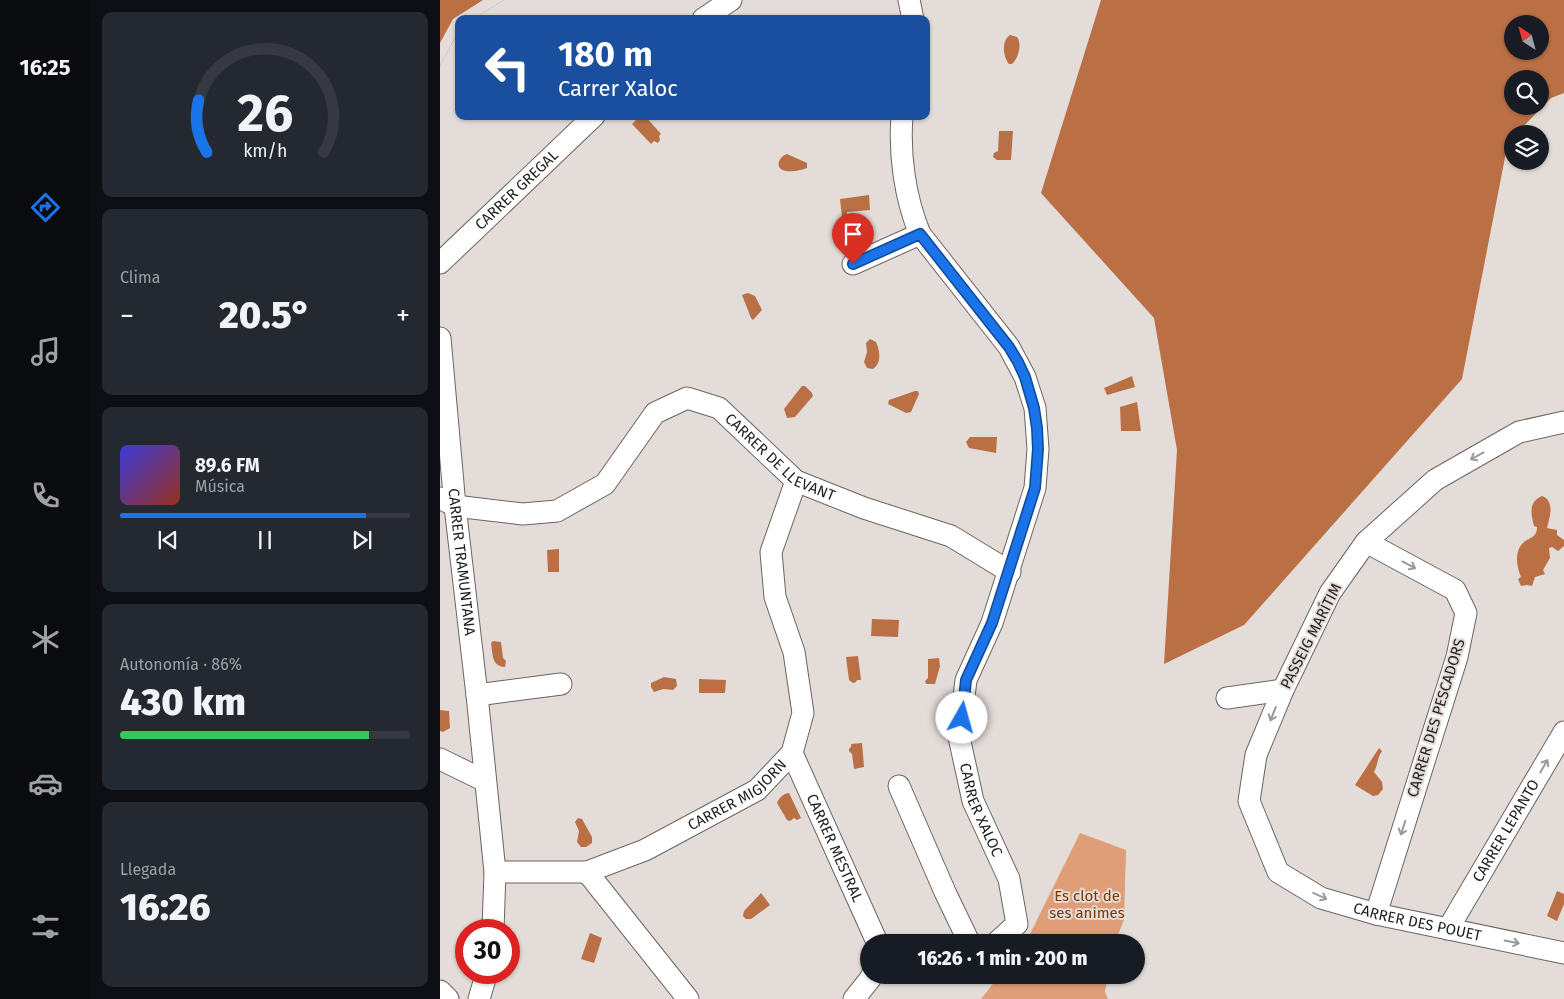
<!DOCTYPE html>
<html lang="es">
<meta charset="utf-8">
<style>
:root{--surface:#171b24;--page:#242831;--text:#f1f3f6;--muted:#9ea1a6;--line:#363941;--accent:#1a73e8}
body{margin:0;font-family:"Fira Sans",sans-serif;background:var(--page);color:var(--text);height:100vh;display:flex;flex-direction:column;font-size:19px;white-space:nowrap}
*{box-sizing:border-box;margin:0}
p{font-size:16px;color:var(--muted)}
.icon{flex:none;width:28px;height:28px;fill:none;stroke:currentColor;stroke-width:2;stroke-linecap:round;stroke-linejoin:round}
.map{position:relative;flex:1;overflow:hidden}
.drawer{display:flex;flex-direction:column;gap:12px;padding:12px;background:#0d0f14;width:350px}
.drawer>*{flex:none}
.hud{position:absolute;left:15px;top:15px;width:475px;height:105px;border-radius:10px;box-shadow:0 1px 4px #0004;background:#1a4fa0;color:#fff;overflow:hidden}
.needle{width:32px;rotate:324deg}
.buttons{position:absolute;left:1064px;top:15px;display:grid;gap:10px}
.buttons a{display:grid;place-items:center;width:45px;height:45px;border-radius:50%;background:var(--surface);box-shadow:0 1px 4px #0004;font-size:25px}
.speed{position:absolute;left:15px;top:919px;display:flex;gap:10px;font-size:25px;font-weight:700;text-align:center}
.speed>*{display:grid;place-content:center;width:65px;height:65px;border-radius:50%;background:var(--surface);box-shadow:0 1px 4px #0004;line-height:1}
.speed .limit{border:8px solid #d22;background:#fff;color:#111}
.pin{position:absolute;display:grid;place-items:center;width:42px;height:42px;color:#fff;margin:-51px -21px;border-radius:50% 50% 50% 0;rotate:-45deg;box-shadow:0 0 5px #0007}
.pin .icon{rotate:45deg}
.me{position:absolute;width:55px;margin:-28px;rotate:7deg;stroke-linejoin:round;filter:drop-shadow(0 0 4px #0008)}
.turn{display:flex;align-items:center;gap:18px;height:105px;padding:0 20px;font-size:22px}
.turn .icon{width:65px;height:65px;stroke-width:2.5}
.turn b{display:block;font-size:35px;line-height:42px}
.big{font-size:38px;font-weight:800;line-height:1.1}
.drawer .tile{flex:1;display:flex;flex-direction:column;justify-content:center;gap:8px;min-width:0;padding:0 18px;border-radius:10px;background:var(--page)}
.drawer .dial{align-items:center;gap:0}
.dial svg{height:130px;overflow:visible;fill:none;stroke:var(--line);stroke-width:7;stroke-linecap:round;text-anchor:middle}
.dial text{fill:var(--text);stroke:none}
.song{display:flex;align-items:center;gap:15px}
.cover{width:60px;height:60px;border-radius:8px;background:linear-gradient(135deg,hsl(240 70% 55%),hsl(10 70% 35%))}
.played{height:5px;border-radius:2px;background:linear-gradient(90deg,var(--accent) 85%,var(--line) 85%)}
.keys{display:flex;justify-content:space-around;direction:ltr}
.heat{display:flex;justify-content:space-between;align-items:center;font-size:28px;direction:ltr}
.charge{height:8px;border-radius:4px;background:linear-gradient(90deg,#34c759 86%,var(--line) 0)}
.trip{position:absolute;left:420px;top:934px;width:285px;height:50px;border-radius:25px;background:var(--surface);box-shadow:0 1px 4px #0004;font-weight:800;line-height:50px;text-align:center}
main{display:flex;flex:1;min-height:0}
.tab-bar{display:flex;flex-direction:column;width:90px;justify-content:space-around;align-items:center;background:#090b0e;color:var(--muted)}
.tab-bar .icon{width:35px;height:35px}
.tab-bar .on{color:var(--accent)}
.tab-bar b{font-size:22px;color:var(--text)}
.map>svg:first-child{display:block}
</style>
<main>
<nav class="tab-bar">
<b>16:25</b>
<svg class="icon on" aria-label="directions" viewBox="0 0 24 24"><path d="M12 3l9 9-9 9-9-9zM9 14v-3h6M13 9l2 2-2 2"/></svg>
<svg class="icon" aria-label="music" viewBox="0 0 24 24"><path d="M9 18V5l10-2v13"/><circle cx="6" cy="18" r="3"/><circle cx="16" cy="16" r="3"/></svg>
<svg class="icon" aria-label="phone" viewBox="0 0 24 24"><path d="M5 4h4l2 5-3 2q2 4 5 5l2-3 5 2v4C11 20 4 13 5 4z"/></svg>
<svg class="icon" aria-label="climate" viewBox="0 0 24 24"><path d="M12 3v18M4 7l16 10M4 17L20 7"/></svg>
<svg class="icon" aria-label="car" viewBox="0 0 24 24"><path d="M5 17H2v-5l4-1 3-4h7l3 4 3 1v5h-3M9 17h6M6 11h13"/><circle cx="7" cy="17" r="2"/><circle cx="17" cy="17" r="2"/></svg>
<svg class="icon" aria-label="filters" viewBox="0 0 24 24"><path d="M4 7h16M4 17h16"/><circle cx="9" cy="7" r="2"/><circle cx="15" cy="17" r="2"/></svg>
</nav>
<section class="drawer">
<div class="tile dial"><svg viewBox="0 0 100 80">
<path d="M14 69A42 42 0 1 1 86 69"/>
<path d="M14 69A42 42 0 0 1 9 37" stroke="#1a73e8"/>
<text x="50" y="56" font-size="32" font-weight="700">26</text>
<text x="50" y="72" font-size="11">km/h</text>
</svg></div>
<div class="tile"><p>Clima</p>
<div class="heat"><a>−</a><b class="big">20.5°</b><a>+</a></div>
</div>
<div class="tile">
<div class="song"><i class="cover"></i><div><b>89.6 FM</b><p>Música</p></div></div>
<div class="played"></div>
<div class="keys"><svg class="icon" aria-label="previous" viewBox="0 0 24 24"><path d="M18 5L8 12l10 7zM5 5v14"/></svg><svg class="icon" aria-label="pause" viewBox="0 0 24 24"><path d="M8 5v14M16 5v14"/></svg><svg class="icon" aria-label="next" viewBox="0 0 24 24"><path d="M6 5l10 7-10 7zM19 5v14"/></svg></div>
</div>
<div class="tile"><p>Autonomía · 86%</p><b class="big">430 km</b><div class="charge"></div></div>
<div class="tile"><p>Llegada</p><b class="big">16:26</b></div>
</section>
<div class="map">
<svg width="1124" height="999" viewBox="0 0 1124 999">
<rect width="100%" height="100%" fill="#e3dcd9"/>
<g fill="#df9d78">
<polygon points="640,833 686,850 684,920 675,942 586,942"/>
<polygon points="560,975 668,975 665,992 668,999 541,999"/>
</g>
<g fill="#ba7044" fill-rule="evenodd">
<polygon points="0,0 64,0 33,19 19,19 19,30 0,66"/>
<path d="M661,0H1124V93L1111,98L1076,134H1072V138L1068,142L1022,379L804,625L724,664L737,450L714,318L601,193ZM1072,24H1100V51H1072ZM1072,79H1100V106H1072Z"/>
<path d="M570,35L577,37C582,43 579,58 572,64H569C563,57 561,41 570,35Z"/>
<polygon points="200,116 205,116 221,134 219,136 220,140 218,143 214,141 211,144 192,124"/>
<polygon points="559,131 573,131 571,160 557,160 553,157 554,153 558,151"/>
<path d="M347,154L367,163V168C362,170 352,172 346,171C334,169 338,157 347,154Z"/>
<polygon points="429,195 430,210 407,212 407,216 402,217 400,199"/>
<polygon points="308,293 315,296 322,310 313,320 311,318 302,295"/>
<path d="M430,339L436,342C440,351 442,363 433,369L427,368L424,362L427,352L426,343Z"/>
<polygon points="692,376 695,387 667,395 664,388"/>
<polygon points="362,386 365,386 372,393 373,396 355,417 347,418 344,409"/>
<polygon points="475,391 478,391 479,394 471,412 466,413 448,404 449,400"/>
<polygon points="697,402 701,431 681,431 680,407"/>
<polygon points="530,437 557,437 556,453 529,448 526,442"/>
<path d="M1102,496C1115,501 1110,516 1107,528L1117,530V535L1124,540V546L1118,551L1112,547L1109,548L1110,558L1103,570L1105,574L1095,577L1092,586L1087,585L1081,586L1078,579L1081,577C1077,568 1074,553 1082,544C1088,537 1097,539 1097,527L1094,526C1091,514 1088,502 1102,496Z"/>
<polygon points="119,549 119,572 108,572 107,550"/>
<polygon points="432,619 459,620 458,637 431,636"/>
<path d="M53,641L61,642L63,658L66,661L65,667C51,666 53,654 51,643Z"/>
<polygon points="418,656 421,680 417,680 416,682 413,683 409,680 406,657"/>
<polygon points="499,658 500,666 495,684 486,684 485,681 488,678 488,659"/>
<polygon points="224,677 236,679 237,686 233,690 223,689 214,692 211,687 211,683"/>
<polygon points="259,679 286,680 285,693 259,693"/>
<polygon points="0,710 9,711 10,728 3,732 0,731"/>
<polygon points="422,743 424,767 414,769 412,754 409,751 409,749 411,747 411,744"/>
<path d="M939,748L942,751C937,758 938,765 934,772L942,782L943,789L938,795L933,796L915,785Z"/>
<path d="M349,793L361,818L357,820L354,818L350,821L347,820L337,803C338,799 344,793 349,793Z"/>
<polygon points="138,818 142,819 152,837 152,843 146,847 141,847 137,842 139,831 135,822"/>
<polygon points="1117,891 1124,894 1124,904 1117,921 1107,916"/>
<polygon points="321,893 330,905 311,919 306,919 303,916 304,911"/>
<polygon points="150,933 162,938 154,963 141,959"/>
</g>
<polygon fill="#e3dcd9" points="43,0 64,0 33,19 19,19 19,30 0,66 0,43 13,19"/>
<g fill="none" stroke-linecap="round" stroke-linejoin="round">
<g stroke="#6b6562" stroke-width="23">
<g id="street">
<polyline points="469,0 473,19"/>
<polyline points="263,19 291,0"/>
<path id="s1" d="M462,116C459,155 465,198 480,234L569,347L585,377L595,408L598,449L595,488L552,623L526,680L519,737L533,801L569,879L577,924L557,942"/>
<path id="s2" d="M0,263L154,116"/>
<polyline points="413,264 480,234"/>
<path id="s3" d="M0,338L15,506L37,695L55,872L53,930"/>
<path id="s4" d="M1124,422L1079,432L995,480L926,542L890,593L843,690L816,755L809,801L838,872L881,898L936,914L1124,953"/>
<path id="s5" d="M0,498L15,506L83,514L117,511L165,484L215,413L247,398L279,408L356,481L424,508L511,536L570,572"/>
<polyline points="926,542 1015,590 1026,613 1017,657 936,914"/>
<polyline points="37,695 121,684"/>
<polyline points="787,698 843,690"/>
<path id="s6" d="M352,753L437,942"/>
<polyline points="0,759 45,781"/>
<polyline points="459,786 505,892 529,942"/>
<path id="s7" d="M55,872H147L205,850L317,790L352,753L363,713L354,652L335,597L331,552L356,481"/>
<polyline points="147,872 248,999"/>
<path id="s8" d="M1008,929L1124,732"/>
<polyline points="0,991 8,999"/>
<polyline points="39,999 47,972"/>
<polyline points="414,999 430,979 432,975"/>
</g>
</g>
<use href="#street" stroke="#fff" stroke-width="21"/>
</g>
<defs><path id="oneway-shaft" d="M-6 0H5M1.5-3L5.5 0L1.5 3" fill="none" stroke-width="1.6" stroke-linecap="round" stroke-linejoin="round" transform="scale(1.25)"/></defs>
<g stroke="#9b9a99">
<use href="#oneway-shaft" transform="translate(1037 456) rotate(151)"/>
<use href="#oneway-shaft" transform="translate(969 565) rotate(28)"/>
<use href="#oneway-shaft" transform="translate(833 714) rotate(112)"/>
<use href="#oneway-shaft" transform="translate(1104 766) rotate(-60)"/>
<use href="#oneway-shaft" transform="translate(963 828) rotate(108)"/>
<use href="#oneway-shaft" transform="translate(880 896) rotate(25)"/>
<use href="#oneway-shaft" transform="translate(1072 942) rotate(12)"/>
</g>
<g fill="none" stroke-linecap="round" stroke-linejoin="round">
<g stroke="#114b97" stroke-width="12">
<polyline id="route" points="413,264 480,234 569,347 578,362 585,377 594,408 597,428 598,449 595,488 552,623 526,680 522,718"/>
</g>
<use href="#route" stroke="#1a73e8" stroke-width="9"/>
</g>
<g text-anchor="middle" dominant-baseline="central" stroke-width="4" stroke-linejoin="round" paint-order="stroke">
<g font-size="15" fill="#201e1d" stroke="#e3dcd9">
<text stroke="none"><textPath href="#s2" startOffset="106">CARRER GREGAL</textPath></text>
<text stroke="none"><textPath href="#s5" startOffset="410">CARRER DE LLEVANT</textPath></text>
<text stroke="none"><textPath href="#s3" startOffset="225">CARRER TRAMUNTANA</textPath></text>
<text transform="translate(871 636) rotate(-63)">PASSEIG MARÍTIM</text>
<text transform="translate(996 718) rotate(-73)">CARRER DES PESCADORS</text>
<text stroke="none"><textPath href="#s7" startOffset="262">CARRER MIGJORN</textPath></text>
<text stroke="none"><textPath href="#s1" startOffset="749">CARRER XALOC</textPath></text>
<text stroke="none"><textPath href="#s8" startOffset="114">CARRER LEPANTO</textPath></text>
<text stroke="none"><textPath href="#s6" startOffset="104">CARRER MESTRAL</textPath></text>
<text stroke="none"><textPath href="#s4" startOffset="749">CARRER DES POUET</textPath></text>
</g>
<g font-size="15" fill="#7d3700" stroke="#e3dcd9">
<text x="647" y="896">Es clot de<tspan x="647" dy="17">ses animes</tspan></text>
</g>
</g>
</svg>
<div class="buttons">
<a><svg class="needle" viewBox="-14 -14 28 28"><path d="M0-13l5 13h-10z" fill="#e53935"/><path d="M0 13l5-13h-10z" fill="#9ea1a6"/></svg></a>
<a><svg class="icon" aria-label="search" viewBox="0 0 24 24"><circle cx="10" cy="10" r="6"/><path d="M15 15l6 6"/></svg></a>
<a><svg class="icon" aria-label="layers" viewBox="0 0 24 24"><path d="M12 4l9 5-9 5-9-5zM3 14l9 5 9-5"/></svg></a>
</div>
<div class="speed"><div class="limit">30</div></div>
<div class="pin" style="left:413px;top:264px;background:#d93025"><svg class="icon" aria-label="arrive" viewBox="0 0 24 24"><path d="M6 21V4h12l-3 4 3 4H6"/></svg></div>
<svg class="me" style="left:522px;top:718px" viewBox="-20 -20 40 40"><circle r="19" fill="#fff"/><path d="M0-13L10 11 0 6-10 11z" fill="#1a73e8"/></svg>
<div class="trip">16:26 · 1 min · 200 m</div>
<div class="hud">
<div class="turn"><svg class="icon" aria-label="left" viewBox="0 0 24 24"><path d="M17 20v-9H6M10 6l-5 5 5 5"/></svg><div><b>180 m</b>Carrer Xaloc</div></div>
</div>
</div>
</main>
